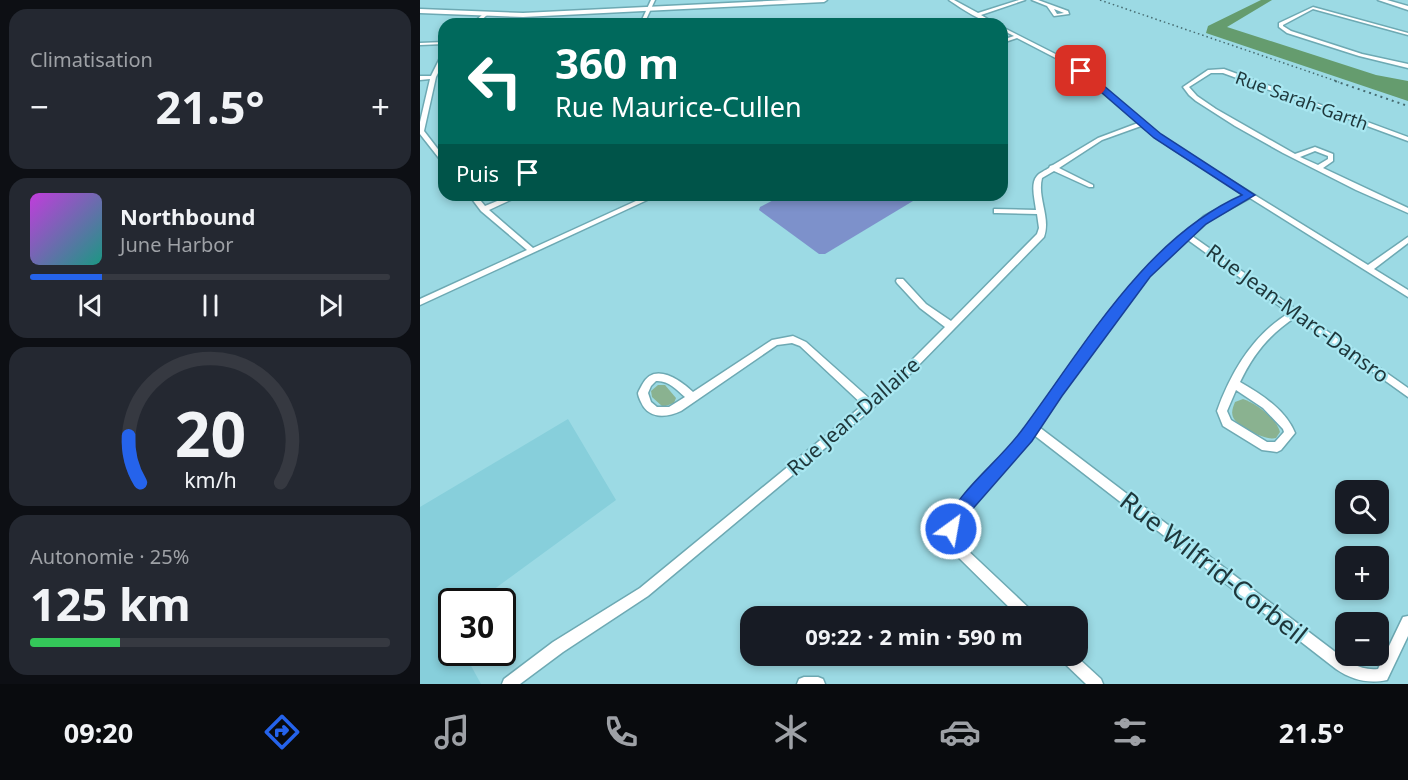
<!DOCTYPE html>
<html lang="fr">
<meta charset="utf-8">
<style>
:root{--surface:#171b24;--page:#242831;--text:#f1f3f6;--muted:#9ea1a6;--line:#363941;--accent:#2563eb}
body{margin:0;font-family:"Noto Sans",sans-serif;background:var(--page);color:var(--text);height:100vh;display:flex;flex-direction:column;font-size:22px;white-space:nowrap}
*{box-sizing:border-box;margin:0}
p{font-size:20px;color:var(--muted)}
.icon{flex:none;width:33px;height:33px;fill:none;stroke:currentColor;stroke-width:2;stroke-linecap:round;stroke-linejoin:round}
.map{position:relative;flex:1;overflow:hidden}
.drawer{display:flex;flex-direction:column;gap:9px;padding:9px;background:#0d0f14;width:420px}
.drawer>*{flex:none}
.hud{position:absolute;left:18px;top:18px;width:570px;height:183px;border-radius:18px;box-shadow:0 3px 9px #0003;background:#00695c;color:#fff;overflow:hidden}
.buttons{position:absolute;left:915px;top:480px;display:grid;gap:12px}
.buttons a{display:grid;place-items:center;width:54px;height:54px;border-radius:12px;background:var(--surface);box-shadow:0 3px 9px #0003;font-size:30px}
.speed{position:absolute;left:18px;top:588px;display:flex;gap:12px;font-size:30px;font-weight:700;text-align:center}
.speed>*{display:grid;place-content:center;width:78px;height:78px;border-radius:50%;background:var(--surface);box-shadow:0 3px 9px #0003;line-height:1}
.speed .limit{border:3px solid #111;border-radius:9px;background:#fff;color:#111}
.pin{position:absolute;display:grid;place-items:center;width:51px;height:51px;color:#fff;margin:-26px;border-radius:12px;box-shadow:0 3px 9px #0006}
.me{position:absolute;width:66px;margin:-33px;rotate:32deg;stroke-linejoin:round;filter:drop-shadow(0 0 4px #0008)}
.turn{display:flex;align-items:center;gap:21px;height:126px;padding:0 18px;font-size:27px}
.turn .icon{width:78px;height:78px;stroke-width:2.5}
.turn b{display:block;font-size:42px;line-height:51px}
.then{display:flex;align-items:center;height:57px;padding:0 18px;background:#0003;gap:12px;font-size:22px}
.big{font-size:45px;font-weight:700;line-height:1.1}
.drawer .tile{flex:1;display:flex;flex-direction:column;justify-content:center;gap:9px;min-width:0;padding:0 21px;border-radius:18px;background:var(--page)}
.drawer .dial{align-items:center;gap:0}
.dial svg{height:156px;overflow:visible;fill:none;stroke:var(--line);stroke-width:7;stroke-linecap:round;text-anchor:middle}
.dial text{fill:var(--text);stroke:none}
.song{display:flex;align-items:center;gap:18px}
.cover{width:72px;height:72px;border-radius:9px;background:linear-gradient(135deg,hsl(290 70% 55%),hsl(170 70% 35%))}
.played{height:6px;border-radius:3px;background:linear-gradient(90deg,var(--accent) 20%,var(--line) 20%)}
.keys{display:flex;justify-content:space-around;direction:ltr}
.heat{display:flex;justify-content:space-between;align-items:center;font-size:33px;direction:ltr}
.charge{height:9px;border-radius:4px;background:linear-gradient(90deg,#34c759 25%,var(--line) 0)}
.trip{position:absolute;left:320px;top:606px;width:348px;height:60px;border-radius:18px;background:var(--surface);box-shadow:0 3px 9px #0003;font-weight:700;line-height:60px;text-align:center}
.tabs{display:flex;height:96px;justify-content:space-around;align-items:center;background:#090b0e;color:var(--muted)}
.tabs .icon{width:42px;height:42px}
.tabs .selected{color:var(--accent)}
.tabs b{font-size:27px;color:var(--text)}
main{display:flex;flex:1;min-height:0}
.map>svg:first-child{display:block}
</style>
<main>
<section class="drawer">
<div class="tile"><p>Climatisation</p>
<div class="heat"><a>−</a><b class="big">21.5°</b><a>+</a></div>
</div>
<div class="tile">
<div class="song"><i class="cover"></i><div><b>Northbound</b><p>June Harbor</p></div></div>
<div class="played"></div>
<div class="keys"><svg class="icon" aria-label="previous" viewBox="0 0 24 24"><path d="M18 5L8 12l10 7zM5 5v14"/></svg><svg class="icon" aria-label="pause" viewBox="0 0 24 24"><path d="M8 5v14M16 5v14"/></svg><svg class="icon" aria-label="next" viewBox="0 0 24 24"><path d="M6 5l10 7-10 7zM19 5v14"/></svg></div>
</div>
<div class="tile dial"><svg viewBox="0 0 100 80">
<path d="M14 69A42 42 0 1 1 86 69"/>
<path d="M14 69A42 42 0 0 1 8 45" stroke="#2563eb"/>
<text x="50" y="56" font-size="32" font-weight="700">20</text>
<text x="50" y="72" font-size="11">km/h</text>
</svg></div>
<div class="tile"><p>Autonomie · 25%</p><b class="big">125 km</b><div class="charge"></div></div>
</section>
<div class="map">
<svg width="988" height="684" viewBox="0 0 988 684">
<rect width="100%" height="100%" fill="#9cdae4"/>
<polygon fill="#87cfdb" points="148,419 196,500 58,601 32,602 31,621 29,623 31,629 32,652 44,653 61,684 0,684 0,507"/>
<g fill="#8ab290">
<polygon points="238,385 245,385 256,398 254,403 243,407 232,397 231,391"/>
<path d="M823,399C836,403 857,419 860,432L856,438C846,441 817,427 813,417C811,412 813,407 815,402Z"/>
</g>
<polygon fill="#659c6e" points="841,0 852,0 807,27 956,75 988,81 988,101 786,33 788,26"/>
<polygon fill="#7d91cb" points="363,195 503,195 405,254 399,254 339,210 340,207"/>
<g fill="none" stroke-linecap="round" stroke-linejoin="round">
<g stroke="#6da9b3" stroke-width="3">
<g id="street">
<polygon points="231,0 235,0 224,24 220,24"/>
<path d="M529,0H534L558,13L599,0H605L561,15L576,24C565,24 539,7 529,0Z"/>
<path d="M612,0H618L648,11L649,14L634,16L627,6ZM634,9L644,13L637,14Z"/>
<polygon points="893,7 988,33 988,35 893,9 863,25 863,26 871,31 942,54 988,64 988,68 939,56 867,33 859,27 859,23"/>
<polygon points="63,14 67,15 57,24 52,24"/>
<polygon points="479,21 496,24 432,24 434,23"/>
<path d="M582,27L657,65L724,123L755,146L948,265L988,237V243L954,269L988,290V297L830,198L790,220L772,236L988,388V397L876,317C849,334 833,355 820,382C841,394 866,410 875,433L861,450L857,452L842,450L803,426L797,411C811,372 833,335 869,313L768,240L728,276L640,395L619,427L914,651C928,661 940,671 958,669L983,617L988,616V636L967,680C948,684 932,680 916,669L614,435L539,521L538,534L543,546L612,611L613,616H598L535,554L526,534L530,515L603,433L634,389L722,272L763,236V233H766L784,216L825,195L751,148L721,126L682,140L639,168L673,185V187H669L634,171L622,178C617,198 631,217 624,237L490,374L453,408L228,596L143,652L100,684H82L84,679L133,642L220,588L443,405L380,346L372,343L357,345L261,411C246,418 228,419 221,402C220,400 218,395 218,393C219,390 221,387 222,385C234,361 260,380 273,392L352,340L373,336L386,342L450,399L484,368L525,327L500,308L477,283L476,281L477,279H483L506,304L531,321L617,234L619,228L617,214L577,213H574V209L616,210C615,200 610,184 617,176C619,173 626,170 629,168L630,166L633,165L678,138L718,123L653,67L597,38L582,43V40L594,36L582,30ZM236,381C248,380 257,390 265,397L249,407H237L231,402L228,393L231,386ZM816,390L843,408L863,429L864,432L855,442H847L811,420L807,411Z"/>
<polygon points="24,42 24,44 0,45 0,43"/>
<polygon points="24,54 24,61 16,77 4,131 24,157 24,163 22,162 0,134 0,122 10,79 0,80 0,76 11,76 21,56"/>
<path d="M804,69L988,137V141L803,73H791L769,87L777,96L796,109L875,154L895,147L913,154V161L903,168L988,208V213L936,190L863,153L815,126L776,101L769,95L763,87L788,70ZM895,151L908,156V159L898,165L880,157Z"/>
<polygon points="49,195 56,195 65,206 92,195 101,195 69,210 113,248 229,195 238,195 0,305 0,299 107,250 61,211"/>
<polygon points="640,656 656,656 681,679 683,684 666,684 642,661"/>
<polygon points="384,677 398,677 403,679 405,684 377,684 379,679"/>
</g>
</g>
<g stroke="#6da9b3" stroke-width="3">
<g id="secondary">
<polygon points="369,0 407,0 404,2 103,17 0,13 0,9 103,13"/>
<polygon points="958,0 967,0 988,6 988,10"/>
</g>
</g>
<use href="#street" fill="#fff" fill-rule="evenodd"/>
<use href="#secondary" fill="#fff" fill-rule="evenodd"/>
<polyline stroke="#466b70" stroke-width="1.5" stroke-dasharray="1.5 3" stroke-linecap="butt" points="680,0 919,82"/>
<polyline stroke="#466b70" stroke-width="2" stroke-dasharray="2 4" stroke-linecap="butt" points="915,81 988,106"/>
</g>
<path fill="#2563eb" stroke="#184099" stroke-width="1.5" d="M659,69H664L741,134L835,195L786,224L730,277L642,396L612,441L543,520L537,535L531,537L525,535L522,529C539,489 577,464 602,430C664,347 725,238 822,195L734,138L659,73Z"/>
<g text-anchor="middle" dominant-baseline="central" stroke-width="4.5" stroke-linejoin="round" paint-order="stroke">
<g font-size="18" fill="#1e373b" stroke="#a9e7f1">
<text transform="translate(882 100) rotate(20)">Rue Sarah-Garth</text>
</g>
<g font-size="21" fill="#1e373b" stroke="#a9e7f1">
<text transform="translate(878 313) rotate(36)">Rue Jean-Marc-Dansro</text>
<text transform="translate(433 416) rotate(-41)">Rue Jean-Dallaire</text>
</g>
<g font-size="26" fill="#1e373b" stroke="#a9e7f1">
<text transform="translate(794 567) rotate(38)">Rue Wilfrid-Corbeil</text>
</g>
</g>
</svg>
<div class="buttons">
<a><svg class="icon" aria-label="search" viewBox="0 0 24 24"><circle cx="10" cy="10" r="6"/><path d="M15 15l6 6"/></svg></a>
<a>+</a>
<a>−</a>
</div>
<div class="speed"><div class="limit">30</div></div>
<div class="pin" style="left:661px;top:71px;background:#d93025"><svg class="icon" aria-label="arrive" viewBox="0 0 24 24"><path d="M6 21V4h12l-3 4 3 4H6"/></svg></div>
<svg class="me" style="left:531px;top:529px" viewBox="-20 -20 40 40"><circle r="17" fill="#2563eb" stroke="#fff" stroke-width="3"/><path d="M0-11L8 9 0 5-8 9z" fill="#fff"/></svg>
<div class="trip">09:22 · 2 min · 590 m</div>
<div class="hud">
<div class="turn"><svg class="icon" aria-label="left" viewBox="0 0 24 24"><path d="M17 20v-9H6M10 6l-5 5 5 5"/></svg><div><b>360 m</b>Rue Maurice-Cullen</div></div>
<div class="then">Puis<svg class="icon" aria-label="arrive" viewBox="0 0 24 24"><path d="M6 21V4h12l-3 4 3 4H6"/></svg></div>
</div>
</div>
</main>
<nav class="tabs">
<b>09:20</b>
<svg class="icon selected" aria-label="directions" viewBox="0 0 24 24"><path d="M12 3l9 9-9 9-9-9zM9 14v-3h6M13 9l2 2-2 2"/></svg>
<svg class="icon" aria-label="music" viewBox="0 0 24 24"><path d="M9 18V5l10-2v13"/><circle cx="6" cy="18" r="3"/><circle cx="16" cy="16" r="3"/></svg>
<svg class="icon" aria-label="phone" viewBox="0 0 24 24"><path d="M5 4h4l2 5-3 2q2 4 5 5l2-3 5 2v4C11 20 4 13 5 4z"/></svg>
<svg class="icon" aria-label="climate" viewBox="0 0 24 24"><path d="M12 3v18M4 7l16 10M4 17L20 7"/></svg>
<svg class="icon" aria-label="car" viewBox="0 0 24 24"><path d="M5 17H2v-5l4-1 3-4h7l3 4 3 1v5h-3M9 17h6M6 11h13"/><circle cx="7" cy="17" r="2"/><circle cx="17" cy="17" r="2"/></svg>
<svg class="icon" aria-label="filters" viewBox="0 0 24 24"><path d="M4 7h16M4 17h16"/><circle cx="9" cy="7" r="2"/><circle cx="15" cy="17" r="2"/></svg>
<b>21.5°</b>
</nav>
